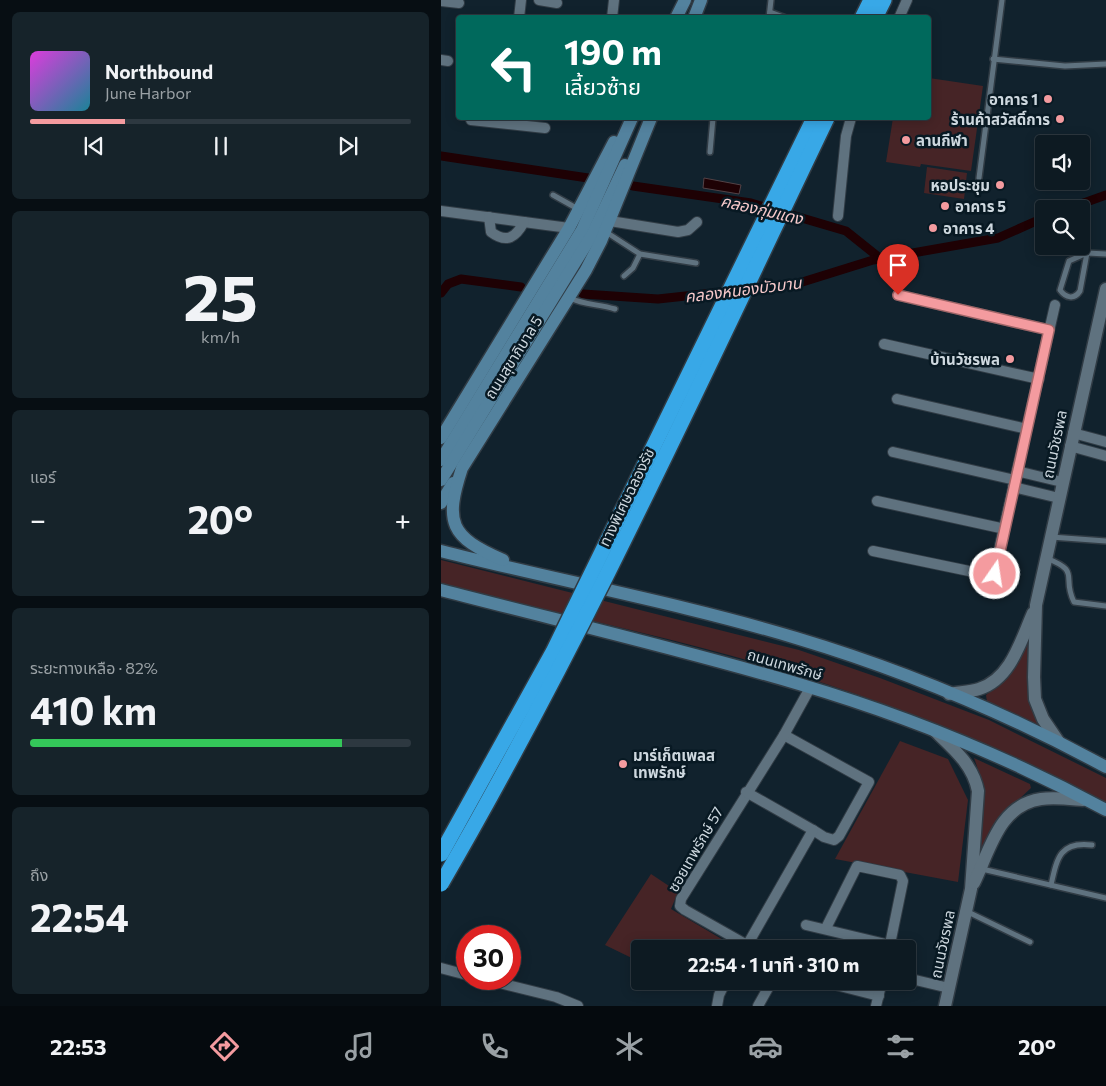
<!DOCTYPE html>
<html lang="th">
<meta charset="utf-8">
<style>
:root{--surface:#0d1a22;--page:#16232a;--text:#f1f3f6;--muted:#9aa1a5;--line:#2d3840;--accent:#f49b9f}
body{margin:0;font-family:Commissioner,"Noto Sans Thai",sans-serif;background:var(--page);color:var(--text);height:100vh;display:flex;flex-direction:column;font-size:19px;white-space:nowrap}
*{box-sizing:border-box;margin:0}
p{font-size:16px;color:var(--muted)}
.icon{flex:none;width:28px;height:28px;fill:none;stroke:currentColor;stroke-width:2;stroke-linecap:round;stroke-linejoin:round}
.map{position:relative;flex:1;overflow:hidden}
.sheet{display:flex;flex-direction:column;gap:12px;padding:12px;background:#070e13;width:441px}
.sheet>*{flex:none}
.hud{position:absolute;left:15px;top:15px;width:475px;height:105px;border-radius:5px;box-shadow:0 2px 12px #0003,0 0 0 1px var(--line);background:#00695c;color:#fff;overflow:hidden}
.buttons{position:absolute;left:594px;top:135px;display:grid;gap:10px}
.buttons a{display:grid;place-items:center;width:55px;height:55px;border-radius:5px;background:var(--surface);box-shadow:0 2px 12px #0003,0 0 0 1px var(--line);font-size:25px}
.speed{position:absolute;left:15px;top:925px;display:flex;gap:10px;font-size:25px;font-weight:700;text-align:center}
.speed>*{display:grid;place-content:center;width:65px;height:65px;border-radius:50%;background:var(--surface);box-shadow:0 2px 12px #0003,0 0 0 1px var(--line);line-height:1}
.speed .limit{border:8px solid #d22;background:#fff;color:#111}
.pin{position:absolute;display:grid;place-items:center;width:42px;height:42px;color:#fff;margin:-51px -21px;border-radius:50% 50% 50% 0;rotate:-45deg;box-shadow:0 0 5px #0007}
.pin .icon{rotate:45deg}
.me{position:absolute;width:55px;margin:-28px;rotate:13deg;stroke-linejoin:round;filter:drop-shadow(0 0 4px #0008)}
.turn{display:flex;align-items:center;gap:18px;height:105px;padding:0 25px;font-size:22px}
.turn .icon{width:65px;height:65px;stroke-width:2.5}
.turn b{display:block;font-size:35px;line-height:42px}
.big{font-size:38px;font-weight:700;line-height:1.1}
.sheet .card{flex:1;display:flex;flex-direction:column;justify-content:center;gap:8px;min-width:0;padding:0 18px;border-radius:8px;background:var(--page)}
.sheet .dial{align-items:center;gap:0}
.dial b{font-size:65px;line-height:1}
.song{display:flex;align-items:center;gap:15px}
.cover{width:60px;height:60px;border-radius:8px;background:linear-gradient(135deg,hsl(300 70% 55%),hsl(190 70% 35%))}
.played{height:5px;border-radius:2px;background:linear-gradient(90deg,var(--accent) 25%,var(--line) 25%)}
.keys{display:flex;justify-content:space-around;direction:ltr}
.heat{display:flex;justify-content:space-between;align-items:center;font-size:28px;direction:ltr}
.charge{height:8px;border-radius:4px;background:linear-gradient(90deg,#34c759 82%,var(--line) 0)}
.trip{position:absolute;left:190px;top:940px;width:285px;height:50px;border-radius:5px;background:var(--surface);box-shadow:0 2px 12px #0003,0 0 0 1px var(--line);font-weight:700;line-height:50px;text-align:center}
.menu{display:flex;height:80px;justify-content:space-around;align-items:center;background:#050a0e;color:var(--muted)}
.menu .icon{width:35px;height:35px}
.menu .on{color:var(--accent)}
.menu b{font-size:22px;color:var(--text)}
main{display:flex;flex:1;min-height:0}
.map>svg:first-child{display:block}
</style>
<main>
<section class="sheet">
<div class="card">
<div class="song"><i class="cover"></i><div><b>Northbound</b><p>June Harbor</p></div></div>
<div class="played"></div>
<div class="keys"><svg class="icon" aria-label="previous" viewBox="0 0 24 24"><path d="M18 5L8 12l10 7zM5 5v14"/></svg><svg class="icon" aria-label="pause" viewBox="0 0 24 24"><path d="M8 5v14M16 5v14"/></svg><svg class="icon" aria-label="next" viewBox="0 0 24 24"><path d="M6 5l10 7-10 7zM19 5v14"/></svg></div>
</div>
<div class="card dial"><b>25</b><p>km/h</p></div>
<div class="card"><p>แอร์</p>
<div class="heat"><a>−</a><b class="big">20°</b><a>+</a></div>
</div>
<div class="card"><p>ระยะทางเหลือ · 82%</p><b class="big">410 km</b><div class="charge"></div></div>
<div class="card"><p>ถึง</p><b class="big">22:54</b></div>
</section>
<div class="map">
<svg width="665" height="1006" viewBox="0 0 665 1006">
<rect width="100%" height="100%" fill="#11222d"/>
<g fill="#462426">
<polygon points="488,78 542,86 530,171 480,164 479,167 445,162 452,118 488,118"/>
<polygon points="486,167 526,173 523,199 483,193"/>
<path d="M0,560L358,650L439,678L548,720L665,778V805C593,770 523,734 448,706C304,652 150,622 0,585Z"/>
<polygon points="588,639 587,698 597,725 546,702 545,695 567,677"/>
<polygon points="459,741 507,759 527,800 517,882 394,859"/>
<path d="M533,758L589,784L590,788L562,814L540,857L538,854C542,816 547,795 533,758Z"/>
<polygon points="210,874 237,892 230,909 284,941 280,949 199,949 199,962 164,945"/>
</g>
<polygon fill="#1e0104" stroke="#534246" points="263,178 300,185 298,194 262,188"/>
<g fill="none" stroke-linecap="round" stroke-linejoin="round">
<g stroke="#1e0104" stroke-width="9">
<polyline points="0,156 147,178"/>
<polyline points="192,186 310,203 405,231 440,259"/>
<polyline points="626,209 665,195"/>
<polyline points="0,293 7,284 20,279 80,287"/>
<polyline points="142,294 217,299 355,284 432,260 557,238 602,218"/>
</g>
<g stroke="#313c45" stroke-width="8">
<g id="service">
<polyline points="329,12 345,18"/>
<polyline points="328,18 330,0"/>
<polyline points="552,59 624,66 665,64"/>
<polyline points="269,152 272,118"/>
<polyline points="538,178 561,0"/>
<polyline points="112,195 137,209"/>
<polyline points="165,232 199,254 255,263"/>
<path d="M646,253L639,291C633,300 625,298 619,290L628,261L646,253L665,254"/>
<polyline points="183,276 192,268 199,254"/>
<path d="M129,298C143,305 158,304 174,309"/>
<polyline points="610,537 665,541"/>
<path d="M605,558C641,572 620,576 633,602L665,606"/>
<polyline points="541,869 665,898"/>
<path d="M610,885C616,858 619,841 651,845"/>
<polyline points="527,912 589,942"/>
</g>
</g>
<g stroke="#313c45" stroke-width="12">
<g id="minor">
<polyline points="98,0 116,3"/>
<polyline points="0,1 18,3"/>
<polyline points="78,18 80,0"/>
<polyline points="171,18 173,0"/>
<polyline points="458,18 466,0"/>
<polyline points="0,60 7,61"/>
<polyline points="30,120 104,128"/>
<polyline points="0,211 128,228"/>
<polyline points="397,216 405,136 410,118"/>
<path d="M48,217L50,232C66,244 75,237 83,222"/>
<polyline points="169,221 237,232 247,230 256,222"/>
<polyline points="457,295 608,330"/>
<polyline points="443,344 598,379"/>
<polyline points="456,399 586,429"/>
<polyline points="632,433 665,442"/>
<polyline points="629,446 665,456"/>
<polyline points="452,452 574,480"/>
<polyline points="576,471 621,482"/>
<polyline points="572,487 618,498"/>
<polyline points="436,501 564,529"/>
<polyline points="432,551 552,576 614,305"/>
<polyline points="343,735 428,782 398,836 393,840 383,837 372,830"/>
<polyline points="365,925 449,945"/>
<polyline points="385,928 416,866 459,875 462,881 448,949"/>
<polyline points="306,945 244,910 239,906 240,899 343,735 369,688"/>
<polyline points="304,949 372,830 305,792"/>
<polyline points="0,968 26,975"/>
<polyline points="466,978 508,988"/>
<polyline points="42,979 115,997 137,1006"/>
<polyline points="379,981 438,996"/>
<polyline points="276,1006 278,995 285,981"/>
<polyline points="317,1006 331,981"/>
<polyline points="435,1006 441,981"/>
</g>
</g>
<g stroke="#313c45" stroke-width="15">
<g id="tertiary">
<path d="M508,694C517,692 529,692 538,689C570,679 580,640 592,613"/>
<path d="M494,731C513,749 532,765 537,791L530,889L504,1006"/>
<polyline points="617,741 602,719 594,699 593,677 595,605 665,289"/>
<path d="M533,883C549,850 558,805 600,799C613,797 629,799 642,800"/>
</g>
</g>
<g stroke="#313c45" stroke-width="15">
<g id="secondary">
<polyline points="235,18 244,0"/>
<polyline points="253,18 260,0"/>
<polyline points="0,438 128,228 173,142"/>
<polyline points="0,460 141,230 191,118"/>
<polyline points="0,480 151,235 184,165"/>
<polyline points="0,503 12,483"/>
<path d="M0,551C118,581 239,603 355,638C462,670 567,714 665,767"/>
<path d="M62,560C9,537 3,523 21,468L145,270L160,241L210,118"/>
<path d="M0,590C119,621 240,649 358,684C463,715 569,758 665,810"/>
</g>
</g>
<g stroke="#313c45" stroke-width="18">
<g id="motorway">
<polyline points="421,18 430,0"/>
<polyline points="434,18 443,0"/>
</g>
</g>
<use href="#service" stroke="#5f727f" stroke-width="5"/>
<use href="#minor" stroke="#5f727f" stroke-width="10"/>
<use href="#tertiary" stroke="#5f727f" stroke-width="12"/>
<use href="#secondary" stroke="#53829e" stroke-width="12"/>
<use href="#motorway" stroke="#38a8e7" stroke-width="15"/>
<g stroke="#313c45" stroke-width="18" stroke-linecap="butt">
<g id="motorway-bridge">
<polyline points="0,854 112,652 373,118"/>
<path d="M0,884C144,636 262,376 386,118"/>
</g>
</g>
<use href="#motorway-bridge" stroke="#38a8e7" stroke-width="15"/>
</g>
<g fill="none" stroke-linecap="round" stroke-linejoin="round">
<g stroke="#9f6567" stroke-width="12">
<polyline id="route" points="457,295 608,330 554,574"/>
</g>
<use href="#route" stroke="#f49b9f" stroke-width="9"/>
</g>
<g fill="#f49b9f" stroke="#081923" stroke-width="2">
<circle cx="607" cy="99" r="5"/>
<circle cx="619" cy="119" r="5"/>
<circle cx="465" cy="140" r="5"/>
<circle cx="559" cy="185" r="5"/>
<circle cx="504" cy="206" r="5"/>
<circle cx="492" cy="228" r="5"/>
<circle cx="569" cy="359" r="5"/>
<circle cx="182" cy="764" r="5"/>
</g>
<g text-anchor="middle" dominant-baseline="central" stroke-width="5" stroke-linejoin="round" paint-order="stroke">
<g font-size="15" font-weight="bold" fill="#ced8df" stroke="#081923" text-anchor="end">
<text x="597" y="99">อาคาร 1</text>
<text x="609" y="119">ร้านค้าสวัสดิ์การ</text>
<text x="475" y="140" text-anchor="start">ลานกีฬา</text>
<text x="549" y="185">หอประชุม</text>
<text x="514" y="206" text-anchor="start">อาคาร 5</text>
<text x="502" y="228" text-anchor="start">อาคาร 4</text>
<text x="559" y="359">บ้านวัชรพล</text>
<text x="192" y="755" text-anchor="start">มาร์เก็ตเพลส<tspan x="192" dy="17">เทพรักษ์</tspan></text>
</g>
<g font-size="15" fill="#ced8df" stroke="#081923">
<text transform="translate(72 357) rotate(-58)">ถนนสุขาภิบาล 5</text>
<text transform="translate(613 444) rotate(-78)">ถนนวัชรพล</text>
<text transform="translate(185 497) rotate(-64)">ทางพิเศษฉลองรัช</text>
<text transform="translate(344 664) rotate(16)">ถนนเทพรักษ์</text>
<text transform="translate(254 849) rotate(-60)">ซอยเทพรักษ์ 57</text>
<text transform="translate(501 944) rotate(-78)">ถนนวัชรพล</text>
</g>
<g font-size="16" font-style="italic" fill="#f8cacb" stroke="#081923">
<text transform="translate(321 209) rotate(13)">คลองกุ่มแดง</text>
<text transform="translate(302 289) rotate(-7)">คลองหนองบัวบาน</text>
</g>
</g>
</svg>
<div class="buttons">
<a><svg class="icon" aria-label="sound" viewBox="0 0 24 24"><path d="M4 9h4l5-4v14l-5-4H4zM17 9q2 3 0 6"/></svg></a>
<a><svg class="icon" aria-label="search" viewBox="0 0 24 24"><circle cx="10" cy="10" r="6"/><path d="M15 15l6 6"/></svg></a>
</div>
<div class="speed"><div class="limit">30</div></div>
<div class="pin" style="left:457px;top:295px;background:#d93025"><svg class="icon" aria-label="arrive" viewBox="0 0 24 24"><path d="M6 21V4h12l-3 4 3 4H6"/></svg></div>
<svg class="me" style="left:554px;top:574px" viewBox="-20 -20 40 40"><circle r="17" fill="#f49b9f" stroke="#fff" stroke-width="3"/><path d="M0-11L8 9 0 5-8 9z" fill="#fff"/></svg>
<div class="trip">22:54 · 1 นาที · 310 m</div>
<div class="hud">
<div class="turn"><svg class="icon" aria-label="left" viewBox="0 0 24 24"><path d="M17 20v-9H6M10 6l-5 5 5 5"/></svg><div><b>190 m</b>เลี้ยวซ้าย</div></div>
</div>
</div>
</main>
<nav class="menu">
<b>22:53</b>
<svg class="icon on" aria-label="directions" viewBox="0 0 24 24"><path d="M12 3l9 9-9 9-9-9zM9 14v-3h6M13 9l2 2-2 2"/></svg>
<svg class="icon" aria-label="music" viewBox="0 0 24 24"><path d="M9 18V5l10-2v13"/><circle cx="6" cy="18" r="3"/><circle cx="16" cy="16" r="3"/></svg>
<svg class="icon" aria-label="phone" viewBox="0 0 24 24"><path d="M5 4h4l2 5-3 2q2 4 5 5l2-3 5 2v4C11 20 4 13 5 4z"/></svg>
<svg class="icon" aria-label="climate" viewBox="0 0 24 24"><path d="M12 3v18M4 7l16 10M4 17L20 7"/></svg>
<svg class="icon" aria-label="car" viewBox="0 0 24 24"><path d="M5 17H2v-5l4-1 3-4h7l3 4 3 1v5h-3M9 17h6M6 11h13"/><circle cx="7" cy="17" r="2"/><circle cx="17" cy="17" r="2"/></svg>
<svg class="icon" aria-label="filters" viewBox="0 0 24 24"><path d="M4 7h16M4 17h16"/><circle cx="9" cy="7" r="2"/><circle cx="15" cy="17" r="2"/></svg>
<b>20°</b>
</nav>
